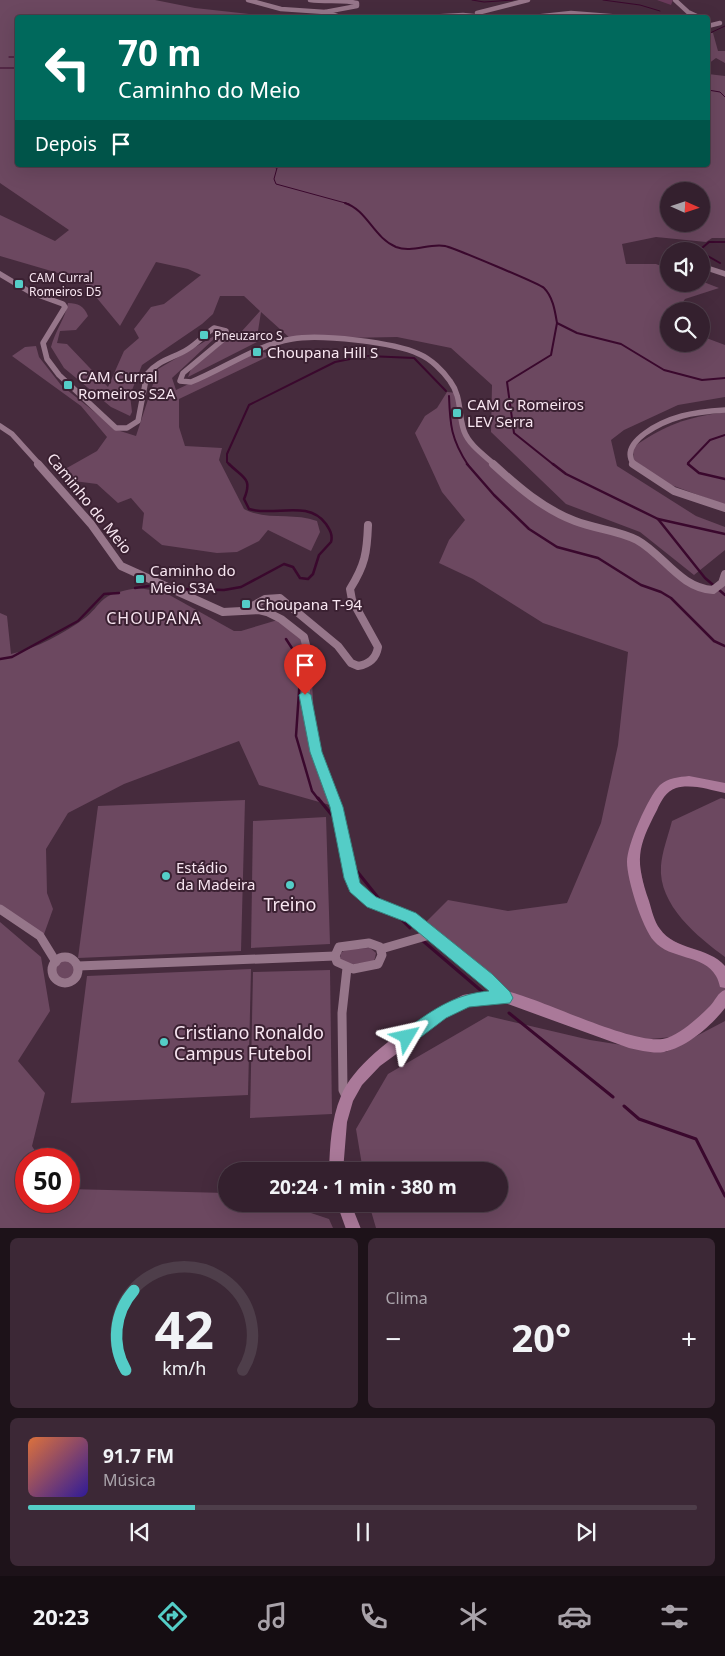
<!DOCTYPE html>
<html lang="pt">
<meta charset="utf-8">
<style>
:root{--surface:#34202e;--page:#3c2836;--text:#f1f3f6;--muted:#a9a3aa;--line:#4e3e4a;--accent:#54cdc7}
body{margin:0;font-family:"Noto Sans",sans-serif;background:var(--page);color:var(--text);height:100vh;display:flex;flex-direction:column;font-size:19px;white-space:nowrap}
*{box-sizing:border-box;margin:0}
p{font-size:16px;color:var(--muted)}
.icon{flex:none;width:28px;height:28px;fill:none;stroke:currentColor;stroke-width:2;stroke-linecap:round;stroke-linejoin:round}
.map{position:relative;height:1228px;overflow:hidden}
.drawer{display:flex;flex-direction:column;gap:10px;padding:10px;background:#1d1219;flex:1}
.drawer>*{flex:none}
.guide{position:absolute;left:15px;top:15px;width:695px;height:152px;border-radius:5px;box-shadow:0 5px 20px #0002,0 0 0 1px var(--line);background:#00695c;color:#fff;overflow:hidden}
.needle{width:32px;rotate:93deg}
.controls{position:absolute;left:660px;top:182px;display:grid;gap:10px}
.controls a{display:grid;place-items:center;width:50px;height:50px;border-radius:50%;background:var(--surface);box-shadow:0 5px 20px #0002,0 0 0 1px var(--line);font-size:25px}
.speed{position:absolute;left:15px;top:1148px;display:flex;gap:10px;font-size:25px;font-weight:700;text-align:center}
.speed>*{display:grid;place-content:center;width:65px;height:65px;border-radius:50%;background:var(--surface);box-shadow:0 5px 20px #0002,0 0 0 1px var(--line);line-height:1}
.speed .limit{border:8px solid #d22;background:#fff;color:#111}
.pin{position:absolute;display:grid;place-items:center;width:42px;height:42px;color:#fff;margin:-51px -21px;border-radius:50% 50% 50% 0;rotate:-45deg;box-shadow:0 0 5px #0007}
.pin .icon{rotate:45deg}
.me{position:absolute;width:55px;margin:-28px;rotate:54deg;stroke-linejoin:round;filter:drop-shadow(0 0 4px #0008)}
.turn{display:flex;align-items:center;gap:18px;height:105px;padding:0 20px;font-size:22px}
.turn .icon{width:65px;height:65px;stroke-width:2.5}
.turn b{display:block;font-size:35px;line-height:42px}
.then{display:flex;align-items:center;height:48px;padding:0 20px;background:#0003;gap:10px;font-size:19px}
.big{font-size:38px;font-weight:700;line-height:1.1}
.drawer .card{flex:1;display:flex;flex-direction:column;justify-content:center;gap:8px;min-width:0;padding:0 18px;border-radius:8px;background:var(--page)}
.drawer .dial{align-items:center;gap:0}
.dial svg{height:130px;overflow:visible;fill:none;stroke:var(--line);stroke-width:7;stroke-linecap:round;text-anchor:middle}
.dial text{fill:var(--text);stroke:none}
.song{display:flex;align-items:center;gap:15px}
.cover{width:60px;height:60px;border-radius:8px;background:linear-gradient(135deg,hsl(20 70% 55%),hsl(250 70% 35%))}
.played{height:5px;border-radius:2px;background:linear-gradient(90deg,var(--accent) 25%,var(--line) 25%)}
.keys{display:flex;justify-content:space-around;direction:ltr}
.heat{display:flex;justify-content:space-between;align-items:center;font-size:28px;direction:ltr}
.drawer .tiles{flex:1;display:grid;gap:10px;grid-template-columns:1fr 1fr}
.card:last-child{grid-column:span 2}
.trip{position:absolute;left:218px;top:1162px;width:290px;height:50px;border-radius:25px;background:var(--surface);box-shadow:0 5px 20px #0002,0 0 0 1px var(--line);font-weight:700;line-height:50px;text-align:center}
.tabs{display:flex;height:80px;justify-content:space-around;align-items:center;background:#150d12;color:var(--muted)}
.tabs .icon{width:35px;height:35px}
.tabs .on{color:var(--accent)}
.tabs b{font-size:22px;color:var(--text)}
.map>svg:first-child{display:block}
</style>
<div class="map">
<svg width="725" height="1229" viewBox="0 0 725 1229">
<rect width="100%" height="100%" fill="#462b3d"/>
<g fill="#6c4860" fill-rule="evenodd">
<path d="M0,0H155L195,8L276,17L18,18V165H708V74L725,76V238H712L706,242L656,237L622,244L626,264H656L669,269V284H701V281L719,288L685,299L677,311H669V344H701V336L725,345V397L678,405L624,430L611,440L617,466L696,516L725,527V550L694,575L640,532L566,504L491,432L492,385L451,348L397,337L291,339L261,312L258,331L259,341L188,377L191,369L219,346L232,331H242L260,311L244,296H220L213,314L202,324L142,365L130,395L132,412L130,416L111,407L64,368L51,347C55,331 65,319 68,303C78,303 84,306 88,316L76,330L60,331L57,343L67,344L108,387L124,351L139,338L134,329L151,307L164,304L201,275L188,269L156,262L120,326L82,280L0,256V215L55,241L69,230L0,183ZM669,191H701V224H669Z"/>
<polygon points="708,33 713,33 718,51 725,51 725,63 716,58 708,64"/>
<path d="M214,336L216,337L172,378L176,390L258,351L267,353L269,356L179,399V427L185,446L222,448L219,460L244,509C267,521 293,512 317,521L320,532L311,551L268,530L259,541L237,552L217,553L162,545L142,529L144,513L131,498L118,503L97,484L66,480L58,473L97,451L107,437L81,406L12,356L25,347L36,346L39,357L61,385L117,430L136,436L158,369Z"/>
<polygon points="447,392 458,393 468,439 519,486 565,517 643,544 688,582 713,590 725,574 725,788 665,786 636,846 652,929 705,958 725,982 725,992 683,1036 629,1041 533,1012 421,927 448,900 508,911 567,903 601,823 618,745 628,652 543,623 473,579 439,563 449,540 465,520 442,492 415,433 425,416 437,408"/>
<path d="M725,412V505L666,483L634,460L633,447C667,424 685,418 725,412Z"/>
<path d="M138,588L164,592L234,631H241L281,619L304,637L311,665L316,752L337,807L259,785L239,741L124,784L68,813L46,849L47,893L53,909L43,937L0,909V613L7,616L11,654C37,648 63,634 85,618C92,613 97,605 104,599C113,592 127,590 138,588Z"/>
<path d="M721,798L725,799V957C698,937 658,905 661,866C662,852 668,836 672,821Z"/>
<polygon points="245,800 241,951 78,958 98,806"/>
<polygon points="326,817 330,944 251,948 253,821"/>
<polygon points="0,922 41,957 50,1011 18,1061 45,1093 32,1146 40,1159 26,1159 26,1201 69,1201 69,1189 226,1193 226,1204 284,1204 329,1219 333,1228 0,1228"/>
<polygon points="370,948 376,953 374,962 346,965 340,958 341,953 346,949"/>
<circle cx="66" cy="970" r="10"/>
<polygon points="251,969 248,1095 71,1103 87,976"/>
<polygon points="330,970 332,1114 250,1118 253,972"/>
<polygon points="488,1016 590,1040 666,1052 725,1021 725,1228 376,1228 369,1204 499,1204 499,1171 363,1171 356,1129 388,1074"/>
</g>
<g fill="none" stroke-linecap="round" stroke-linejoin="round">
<g stroke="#3a082d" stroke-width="1">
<polyline points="472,0 484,2 513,0"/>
<polyline points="603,0 640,5 660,11"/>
<polyline points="708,34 725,26"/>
<polyline points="708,50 708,65"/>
<polyline points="9,57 18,57"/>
<polyline points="0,68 18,68"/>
<polyline points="708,90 720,92 725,97"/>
<polyline points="265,165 277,168 274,179 276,184 349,204"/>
</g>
<g stroke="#3a082d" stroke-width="2">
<path d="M345,203C367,210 374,238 396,247C412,253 429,243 445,246C454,248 540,284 544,288C553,297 555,311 557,323L577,333L621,344L664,370L702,380L725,378"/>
<polyline points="720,263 704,254 702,248 709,242 725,242"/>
<polyline points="368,356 414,358 446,391"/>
<path d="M449,396C450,425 451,439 468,465"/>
<polyline points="230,465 227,462 227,454 249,405 335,362 360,357"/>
<polyline points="554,465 514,433 507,382 551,355 557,323"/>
<polyline points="689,465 688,463 710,440 725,435"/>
</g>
<g stroke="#3a082d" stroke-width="2.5">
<polyline points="467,464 494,495 529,529 557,547 598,558 641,585 661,592 671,598 714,641 725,646"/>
<polyline points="553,464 566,474 658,519 705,578 725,595"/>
<polyline points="688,464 699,473 725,479"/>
<polyline points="658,519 725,534"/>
<polyline points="135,588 149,586"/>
<path d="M179,589L224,590L241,587L284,564L293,567L300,578L308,579L313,574L319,555L331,542C333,535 330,530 326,524C308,499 274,517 249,509L244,499C253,478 243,478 229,464"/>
<polyline points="286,639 301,662 296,736 312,791 319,800"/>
<polyline points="0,659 12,657 78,621 104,594 119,593"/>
</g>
<g stroke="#3a082d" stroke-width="3">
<polyline points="318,798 335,819"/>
<polyline points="352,865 380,900"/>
<polyline points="399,917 410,928"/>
<polyline points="423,941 485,994"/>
<polyline points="509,1013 613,1097"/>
<polyline points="624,1106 639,1119 696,1139 725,1196"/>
</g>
<g stroke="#96768a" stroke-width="4.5">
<polyline points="248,0 281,9 325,12 343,18"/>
<path d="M310,0C325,2 345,0 357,3V6L325,12"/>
<polyline points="675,0 688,12 701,18"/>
<polyline points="477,13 528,0"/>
<polyline points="408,18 463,15 494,18"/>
<polyline points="524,18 571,13 635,18"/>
<polyline points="708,26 720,23"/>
</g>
<g stroke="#96768a" stroke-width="5.5">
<polyline points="674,247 677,251"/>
<polyline points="701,266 725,274"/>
<path d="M0,274L30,292L63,304L65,307L43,343L47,359L59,375L116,428H127L138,421L147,374C158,360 174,358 188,349C198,343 205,334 214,328L226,331L225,338L183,373L180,381L191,382C224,369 256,345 292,339C319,334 394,342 419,354C431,359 443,371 450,381C462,397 458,414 464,431C469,445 484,455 495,465"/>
<polyline points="0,426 12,434 40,465"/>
<path d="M634,465C617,441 664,421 682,416C696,412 710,411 725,410"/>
</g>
<g stroke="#96768a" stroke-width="8">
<polyline points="38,464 91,524 121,566 223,612 259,610 267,612 281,619 304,637 311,665 305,695 316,752 334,800"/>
<path d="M493,464C517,486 543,509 575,521C595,529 618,530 637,540C664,555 680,588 713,590L722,583L725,574"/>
<polyline points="633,464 674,491 725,508"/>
<path d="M245,610L265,599L280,598L338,646L351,663L358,666C369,664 376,659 378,647L352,600L350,589C365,565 367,553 368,525"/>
</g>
<g stroke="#96768a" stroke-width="9">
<path d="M334,798L351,878C367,906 401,910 426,928C454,948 479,972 504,996"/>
<polyline points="0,909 40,936 56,962"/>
<polygon points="369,943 380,947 382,955 378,964 353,969 337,962 335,956 339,947"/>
<polyline points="381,949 433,934"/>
<circle cx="65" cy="970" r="13"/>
<polyline points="78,966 335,956"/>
<polyline points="347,968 342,1013 343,1090 347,1098"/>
</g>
<g fill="#aa7999" fill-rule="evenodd">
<path d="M689,776L725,783V793C710,790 691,783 676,788C666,791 661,801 657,810C637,848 635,860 649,901C652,911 654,921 660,929C675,951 708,946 725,966V988L720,987C719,983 718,979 716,976C704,954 670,960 654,941C642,928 627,879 627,862C627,845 648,797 660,785C668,778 679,777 689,776Z"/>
<path d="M725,990V1008C711,1026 687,1047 664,1052C653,1054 640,1050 629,1048L505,1003L469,1006L446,1018L428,1031L380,1066L362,1085L353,1101L347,1122L343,1171H329C330,1146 331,1120 341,1096C357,1056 425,1014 463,995L468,994C480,993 495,989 506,991C541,998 637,1048 667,1038C683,1032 698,1018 710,1006C715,1001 718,992 725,990Z"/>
<polygon points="337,1204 351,1204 361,1229 346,1229"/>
</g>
</g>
<polygon fill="#693a5a" points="657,0 673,0 671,5"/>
<path fill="#54cdc7" stroke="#378581" d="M305,690L311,695L322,752L343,807L360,883L376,897L416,913L492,974L510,992L513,998L510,1003L469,1007L446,1018L413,1043L407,1045L402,1043L400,1037L402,1032C430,1012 453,994 489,991L406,922L367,907L350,892L344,878L330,807L310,752L299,695Z"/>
<g fill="#54cdc7" stroke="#3b2132" stroke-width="2">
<rect x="14" y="279" width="10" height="10" rx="2.5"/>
<rect x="199" y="330" width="10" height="10" rx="2.5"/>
<rect x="252" y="347" width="10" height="10" rx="2.5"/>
<rect x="63" y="380" width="10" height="10" rx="2.5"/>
<rect x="452" y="408" width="10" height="10" rx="2.5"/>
<rect x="135" y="574" width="10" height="10" rx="2.5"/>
<rect x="241" y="599" width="10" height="10" rx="2.5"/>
<circle cx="166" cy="876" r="5"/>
<circle cx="290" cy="885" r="5"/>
<circle cx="164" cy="1042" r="5"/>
</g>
<g text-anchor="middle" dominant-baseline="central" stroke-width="4" stroke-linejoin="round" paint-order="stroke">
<g font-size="12" fill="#f8e6f1" stroke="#3b2132" text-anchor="start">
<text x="29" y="277">CAM Curral<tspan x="29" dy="14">Romeiros D5</tspan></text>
<text x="214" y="335">Pneuzarco S</text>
</g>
<g font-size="15" fill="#f8e6f1" stroke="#3b2132" text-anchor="start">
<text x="267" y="352">Choupana Hill S</text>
<text x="78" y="376">CAM Curral<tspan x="78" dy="17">Romeiros S2A</tspan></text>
<text x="467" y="404">CAM C Romeiros<tspan x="467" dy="17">LEV Serra</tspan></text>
<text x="150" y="570">Caminho do<tspan x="150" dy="17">Meio S3A</tspan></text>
<text x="256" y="604">Choupana T-94</text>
<text x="176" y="867">Estádio<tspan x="176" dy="17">da Madeira</tspan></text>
</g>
<g font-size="15" fill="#f8e6f1" stroke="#3b2132">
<text transform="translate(90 503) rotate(51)">Caminho do Meio</text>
</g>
<g font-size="16" letter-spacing="1" fill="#f8e6f1" stroke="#3b2132">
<text x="154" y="618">CHOUPANA</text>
</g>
<g font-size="18" fill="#f8e6f1" stroke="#3b2132">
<text x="290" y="904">Treino</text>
<text x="174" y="1032" text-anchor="start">Cristiano Ronaldo<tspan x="174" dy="21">Campus Futebol</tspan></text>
</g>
</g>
</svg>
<div class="controls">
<a><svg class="needle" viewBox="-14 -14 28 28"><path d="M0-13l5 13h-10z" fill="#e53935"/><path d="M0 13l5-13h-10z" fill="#a9a3aa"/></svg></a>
<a><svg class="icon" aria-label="sound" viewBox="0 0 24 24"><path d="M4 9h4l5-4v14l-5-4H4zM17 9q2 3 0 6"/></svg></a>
<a><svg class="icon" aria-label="search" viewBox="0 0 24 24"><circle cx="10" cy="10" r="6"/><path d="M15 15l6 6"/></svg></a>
</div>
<div class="speed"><div class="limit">50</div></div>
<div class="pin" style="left:305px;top:695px;background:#d93025"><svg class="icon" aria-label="arrive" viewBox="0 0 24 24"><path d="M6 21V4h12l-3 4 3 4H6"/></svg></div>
<svg class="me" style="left:407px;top:1037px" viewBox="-20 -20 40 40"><path d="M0-17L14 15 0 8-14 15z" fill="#54cdc7" stroke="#fff" stroke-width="4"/></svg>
<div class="trip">20:24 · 1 min · 380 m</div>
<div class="guide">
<div class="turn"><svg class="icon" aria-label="left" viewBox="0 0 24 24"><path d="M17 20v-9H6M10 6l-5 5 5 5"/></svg><div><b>70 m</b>Caminho do Meio</div></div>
<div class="then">Depois<svg class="icon" aria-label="arrive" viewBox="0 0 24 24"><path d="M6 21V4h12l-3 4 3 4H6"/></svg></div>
</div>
</div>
<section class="drawer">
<div class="tiles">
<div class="card dial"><svg viewBox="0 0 100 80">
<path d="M14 69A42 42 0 1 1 86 69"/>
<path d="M14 69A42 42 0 0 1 19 20" stroke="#54cdc7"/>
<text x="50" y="56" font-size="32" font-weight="700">42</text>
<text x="50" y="72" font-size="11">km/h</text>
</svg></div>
<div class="card"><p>Clima</p>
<div class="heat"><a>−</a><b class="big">20°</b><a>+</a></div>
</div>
<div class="card">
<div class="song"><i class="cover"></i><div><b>91.7 FM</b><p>Música</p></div></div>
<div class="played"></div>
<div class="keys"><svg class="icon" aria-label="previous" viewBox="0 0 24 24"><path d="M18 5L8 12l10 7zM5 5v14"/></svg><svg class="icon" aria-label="pause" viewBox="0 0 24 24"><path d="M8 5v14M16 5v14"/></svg><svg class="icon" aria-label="next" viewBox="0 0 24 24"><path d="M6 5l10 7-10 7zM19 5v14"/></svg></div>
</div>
</div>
</section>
<nav class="tabs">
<b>20:23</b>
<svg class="icon on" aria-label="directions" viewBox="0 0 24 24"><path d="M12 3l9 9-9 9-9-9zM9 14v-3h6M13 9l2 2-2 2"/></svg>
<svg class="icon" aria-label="music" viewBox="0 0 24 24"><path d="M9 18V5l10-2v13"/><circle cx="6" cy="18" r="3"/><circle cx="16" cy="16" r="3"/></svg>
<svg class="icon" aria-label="phone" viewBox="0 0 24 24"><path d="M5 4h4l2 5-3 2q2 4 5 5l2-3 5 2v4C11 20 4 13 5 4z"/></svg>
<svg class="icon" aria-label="climate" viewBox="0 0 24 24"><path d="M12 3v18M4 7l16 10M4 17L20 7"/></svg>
<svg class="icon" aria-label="car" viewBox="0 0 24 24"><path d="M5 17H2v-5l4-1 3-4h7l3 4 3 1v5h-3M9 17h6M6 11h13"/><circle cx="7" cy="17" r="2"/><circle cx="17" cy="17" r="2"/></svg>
<svg class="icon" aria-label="filters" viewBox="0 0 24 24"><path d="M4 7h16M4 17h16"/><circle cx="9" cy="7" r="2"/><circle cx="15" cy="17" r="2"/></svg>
</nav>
